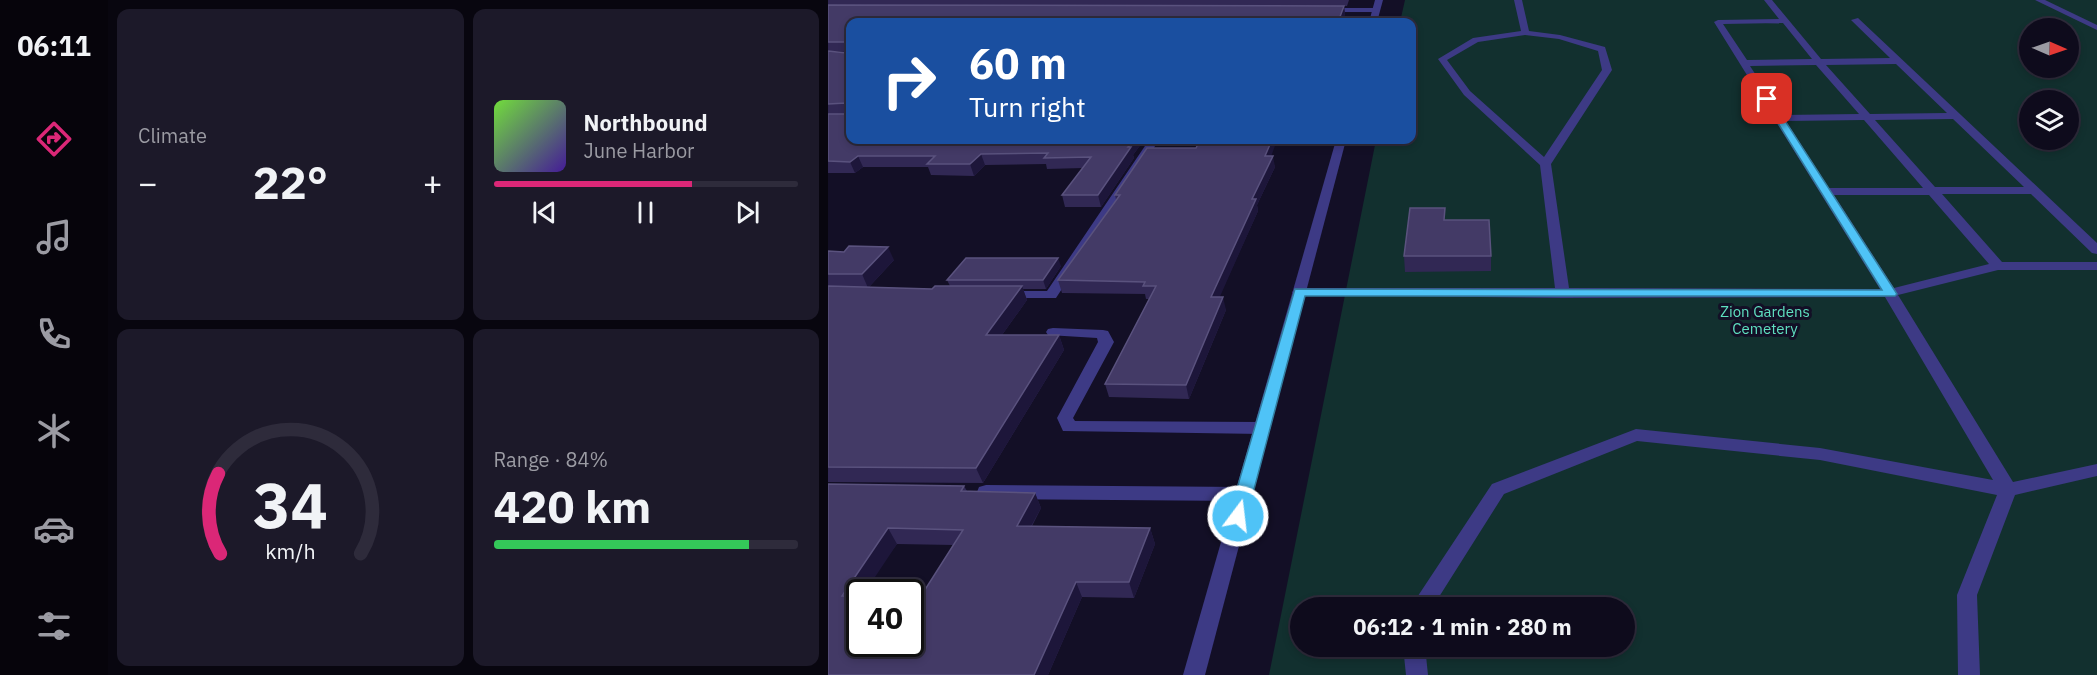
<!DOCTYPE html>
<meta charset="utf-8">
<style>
:root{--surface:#0e0b1c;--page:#1c1929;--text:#f1f3f6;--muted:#9b9ba3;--line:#2e2b3b;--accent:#db2777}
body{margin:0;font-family:"IBM Plex Sans",sans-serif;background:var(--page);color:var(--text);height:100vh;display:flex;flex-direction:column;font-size:22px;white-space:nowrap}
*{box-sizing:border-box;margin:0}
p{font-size:20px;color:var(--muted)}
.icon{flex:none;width:33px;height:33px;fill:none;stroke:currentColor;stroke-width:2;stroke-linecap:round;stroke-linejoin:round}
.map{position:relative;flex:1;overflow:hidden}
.drawer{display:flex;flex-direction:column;gap:9px;padding:9px;background:#08060f;width:720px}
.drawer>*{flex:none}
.hud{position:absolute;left:18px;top:18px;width:570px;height:126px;border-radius:12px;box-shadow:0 3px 9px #0003,0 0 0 2px var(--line);background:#1a4fa0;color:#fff;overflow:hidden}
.needle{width:39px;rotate:92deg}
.controls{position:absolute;left:1191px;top:18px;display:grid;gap:12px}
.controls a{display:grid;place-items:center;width:60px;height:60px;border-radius:50%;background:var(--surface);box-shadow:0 3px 9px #0003,0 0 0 2px var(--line);font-size:30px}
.speed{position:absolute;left:18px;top:579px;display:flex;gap:12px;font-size:30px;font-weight:700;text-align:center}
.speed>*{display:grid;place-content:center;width:78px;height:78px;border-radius:50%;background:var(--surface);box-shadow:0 3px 9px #0003,0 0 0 2px var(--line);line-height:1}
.speed .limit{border:3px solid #111;border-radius:9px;background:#fff;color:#111}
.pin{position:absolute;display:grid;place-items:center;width:51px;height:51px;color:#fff;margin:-26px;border-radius:12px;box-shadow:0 3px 9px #0006}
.me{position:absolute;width:66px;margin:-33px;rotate:15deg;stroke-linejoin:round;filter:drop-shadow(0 0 4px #0008)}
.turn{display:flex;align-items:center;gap:21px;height:126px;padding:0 24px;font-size:27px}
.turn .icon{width:78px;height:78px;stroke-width:2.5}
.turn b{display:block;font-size:42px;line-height:51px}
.big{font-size:45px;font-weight:800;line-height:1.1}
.drawer .tile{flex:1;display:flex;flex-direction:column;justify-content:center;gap:9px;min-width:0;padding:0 21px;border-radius:12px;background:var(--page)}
.drawer .dial{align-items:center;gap:0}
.dial svg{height:156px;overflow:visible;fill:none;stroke:var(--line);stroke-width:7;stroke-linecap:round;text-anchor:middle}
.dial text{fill:var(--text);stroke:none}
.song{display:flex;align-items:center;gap:18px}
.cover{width:72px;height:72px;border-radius:9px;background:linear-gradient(135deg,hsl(100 70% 55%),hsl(260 70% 35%))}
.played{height:6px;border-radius:3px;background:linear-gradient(90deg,var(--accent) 65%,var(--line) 65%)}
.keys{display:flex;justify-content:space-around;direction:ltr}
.heat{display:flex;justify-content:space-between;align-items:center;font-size:33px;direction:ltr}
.charge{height:9px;border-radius:4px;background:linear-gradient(90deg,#34c759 84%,var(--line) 0)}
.drawer .tiles{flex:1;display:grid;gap:9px;grid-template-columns:repeat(2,1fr)}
.trip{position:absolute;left:462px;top:597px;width:345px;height:60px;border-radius:30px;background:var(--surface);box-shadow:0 3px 9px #0003,0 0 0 2px var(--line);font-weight:800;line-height:60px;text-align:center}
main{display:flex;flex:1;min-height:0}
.tabs{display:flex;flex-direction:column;width:108px;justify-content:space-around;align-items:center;background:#06040b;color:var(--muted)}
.tabs .icon{width:42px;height:42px}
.tabs .on{color:var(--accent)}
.tabs b{font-size:27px;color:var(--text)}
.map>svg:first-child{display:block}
</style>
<main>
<nav class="tabs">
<b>06:11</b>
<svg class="icon on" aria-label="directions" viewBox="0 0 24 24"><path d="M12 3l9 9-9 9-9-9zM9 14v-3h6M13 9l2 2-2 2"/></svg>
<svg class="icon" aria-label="music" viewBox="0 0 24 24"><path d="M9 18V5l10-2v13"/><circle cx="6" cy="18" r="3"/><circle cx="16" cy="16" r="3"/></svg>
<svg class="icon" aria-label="phone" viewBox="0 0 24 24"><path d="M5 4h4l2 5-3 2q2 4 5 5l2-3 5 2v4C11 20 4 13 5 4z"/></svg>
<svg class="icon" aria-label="climate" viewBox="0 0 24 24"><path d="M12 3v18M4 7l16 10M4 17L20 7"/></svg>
<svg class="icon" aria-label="car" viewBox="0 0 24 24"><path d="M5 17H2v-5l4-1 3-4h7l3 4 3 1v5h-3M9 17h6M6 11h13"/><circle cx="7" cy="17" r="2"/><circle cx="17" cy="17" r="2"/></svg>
<svg class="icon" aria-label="filters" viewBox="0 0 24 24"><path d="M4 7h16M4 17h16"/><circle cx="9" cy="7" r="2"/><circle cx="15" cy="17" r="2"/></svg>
</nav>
<section class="drawer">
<div class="tiles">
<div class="tile"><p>Climate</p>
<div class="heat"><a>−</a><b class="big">22°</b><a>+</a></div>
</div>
<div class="tile">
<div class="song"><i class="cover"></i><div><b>Northbound</b><p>June Harbor</p></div></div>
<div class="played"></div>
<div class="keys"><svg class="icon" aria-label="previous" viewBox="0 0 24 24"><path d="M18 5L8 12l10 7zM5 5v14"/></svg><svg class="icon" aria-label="pause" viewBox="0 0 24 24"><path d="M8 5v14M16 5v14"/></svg><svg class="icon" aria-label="next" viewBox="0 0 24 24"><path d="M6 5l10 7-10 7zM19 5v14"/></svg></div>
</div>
<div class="tile dial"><svg viewBox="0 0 100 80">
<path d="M14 69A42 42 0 1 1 86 69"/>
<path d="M14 69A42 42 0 0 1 13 28" stroke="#db2777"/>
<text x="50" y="56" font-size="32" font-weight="700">34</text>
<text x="50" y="72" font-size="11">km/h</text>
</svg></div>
<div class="tile"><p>Range · 84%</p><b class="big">420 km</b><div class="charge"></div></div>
</div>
</section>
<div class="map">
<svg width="1269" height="675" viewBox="0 0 1269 675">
<rect width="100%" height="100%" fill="#130f26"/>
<path fill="#12302f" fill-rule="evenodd" d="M577,0H1269V675H441L548,140H584V22H572ZM1202,28H1240V68H1202ZM1202,100H1240V140H1202ZM472,608H796V646H472Z"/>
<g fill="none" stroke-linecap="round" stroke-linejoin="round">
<g fill="#3d3a85" fill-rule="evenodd">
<path d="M686,0H694L701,31L732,35L777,47L784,70L723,164L741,288L1052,289L886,22L890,20L951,19L936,0H944L993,59L1062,58L1023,20L1030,18L1269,243V254L1264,253L1203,194H1114L1174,262H1269V270H1170L1070,295L1185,482L1269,464V476L1187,495L1149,595L1152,675H1130L1129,595L1169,495L992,460L809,441L676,494L604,608H582L664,484L808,429L992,448L1165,480L1057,297L735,298L466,295L464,292L471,288H727L712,165L636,95L610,59L645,38L693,31ZM955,23L984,59L919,60L895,24ZM697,35L731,39L770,51L774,70L716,157L642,91L619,60L650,42ZM1068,64L1119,113L1042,114L998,65ZM988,65L1031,114L954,115L922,66ZM1125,119L1196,187H1107L1047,120ZM1036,120L1095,188H1001L958,121ZM1006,195H1101L1161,264L1066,288Z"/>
<polygon points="1207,0 1217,0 1269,25 1269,30"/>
<polygon points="321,140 331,140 228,298 174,298 172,295 174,292 179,291 219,291"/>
<polygon points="225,328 275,330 280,331 286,342 245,418 247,421 434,422 440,424 443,428 440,432 434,434 235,431 229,418 270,342 269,338 220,335 218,332 220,329"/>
<polygon points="158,485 416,487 423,489 425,494 423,499 416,501 158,499 151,497 149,492 151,487"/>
<polygon points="575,646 597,646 600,675 578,675"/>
</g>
<polygon fill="#3d3a85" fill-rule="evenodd" points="495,8 548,8 552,10 548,12 495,12"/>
<g fill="#3d3a85" fill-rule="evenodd">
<polygon points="547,0 555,0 549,22 541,22"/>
<polygon points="508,140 518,140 377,675 355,675"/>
</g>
</g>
<g fill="#312854" fill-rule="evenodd">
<polygon points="0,0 521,0 519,6 516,6 517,14 514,22 22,22 22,140 316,140 305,155 306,158 273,207 237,207 234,195 255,168 219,169 218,164 157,165 146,176 103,175 100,167 35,167 27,173 0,173 0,51 18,53 18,52 0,51"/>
<polygon points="368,148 443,156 447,167 429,205 430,211 391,297 398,310 361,399 281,397 277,384 321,299 318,299 317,294 234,293 230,280 288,200 287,195"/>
<polygon points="617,220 663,256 663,271 577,272 576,256"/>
<polygon points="0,251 66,260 41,287 104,289 122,286 119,280 233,266 218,289 195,289 199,300 174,335 231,335 236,350 155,483 0,482"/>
<path d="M0,484L136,486L139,491L207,493L213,508L204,526L322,528L327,544L306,598L254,597L220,675H0ZM69,544L125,545L93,596L32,644V592Z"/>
</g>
<g fill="#1d163a">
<polygon points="516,6 517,14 514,22 510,22"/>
<polygon points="306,140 316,140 305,155 306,158 273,207 270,195"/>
<polygon points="444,140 449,140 439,168 437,156"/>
<polygon points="153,154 157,165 146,176 142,164"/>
<polygon points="30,156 35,167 27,173 22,162"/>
<polygon points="445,156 447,167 429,205 430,211 386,310 383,297 424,199"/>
<polygon points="60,247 66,260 40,288 34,274"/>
<polygon points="230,258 233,266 218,289 215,280"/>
<polygon points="194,286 199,300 164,349 158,335"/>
<polygon points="395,297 398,310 361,399 358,385"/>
<polygon points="231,335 236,350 155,483 148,468"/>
<polygon points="207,493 213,508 195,541 189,526"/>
<polygon points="60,528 69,544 37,592 32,592 32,601 14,596"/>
<polygon points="322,528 327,544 306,598 301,582"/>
<polygon points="248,582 254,597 220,675 206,675"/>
</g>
<g fill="#433a66" stroke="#5a527e" stroke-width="1.5" fill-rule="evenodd">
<polygon points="0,5 516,6 510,22 22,22 22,140 306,140 300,147 303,147 270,195 234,195 263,157 216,158 220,153 153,154 142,164 99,164 107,156 30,156 22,162 0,161 0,114 17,114 20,111 18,103 0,104 0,51 18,53 20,45 18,42 0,42"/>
<polygon points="372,140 444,140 437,156 445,156 424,199 428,199 383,297 395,297 358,385 277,384 328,286 315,286 317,282 230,280 292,195 287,195 319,148 368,148"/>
<polygon points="582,208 617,208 616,220 661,220 663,256 576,256"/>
<polygon points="21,246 60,247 34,274 0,274 0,251 16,252"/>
<polygon points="138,258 230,258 215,280 119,280"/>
<polygon points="0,286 104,289 107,286 194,286 158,335 231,335 148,468 0,467"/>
<path d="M0,484L136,486L133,491L207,493L189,526L322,528L301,582H248L206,675H0ZM60,528L135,530L93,596H82V644H32V596H14Z"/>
</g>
<polygon fill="#4fc3f7" stroke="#337fa1" stroke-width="1.5" points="936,97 943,99 1069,294 1067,296 477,296 419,516 416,521 410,523 404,521 401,516 467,289 1054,290 935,99"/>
<g text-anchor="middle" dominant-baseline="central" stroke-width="6" stroke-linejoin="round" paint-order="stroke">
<g font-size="15" fill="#5fe0c0" stroke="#130f26">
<text x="937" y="311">Zion Gardens<tspan x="937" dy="17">Cemetery</tspan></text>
</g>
</g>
</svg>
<div class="controls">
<a><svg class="needle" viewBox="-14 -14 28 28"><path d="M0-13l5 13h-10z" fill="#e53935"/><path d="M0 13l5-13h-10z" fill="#9b9ba3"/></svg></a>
<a><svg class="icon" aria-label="layers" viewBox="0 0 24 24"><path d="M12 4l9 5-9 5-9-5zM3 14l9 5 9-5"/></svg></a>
</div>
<div class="speed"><div class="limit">40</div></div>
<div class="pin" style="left:939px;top:99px;background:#d93025"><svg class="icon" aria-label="arrive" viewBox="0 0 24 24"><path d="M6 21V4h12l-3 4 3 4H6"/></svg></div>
<svg class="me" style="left:410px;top:516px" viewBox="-20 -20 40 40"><circle r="17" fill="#4fc3f7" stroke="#fff" stroke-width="3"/><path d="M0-11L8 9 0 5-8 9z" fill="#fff"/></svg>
<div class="trip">06:12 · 1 min · 280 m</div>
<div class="hud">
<div class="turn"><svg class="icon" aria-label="right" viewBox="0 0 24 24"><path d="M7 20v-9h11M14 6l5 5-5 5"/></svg><div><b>60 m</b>Turn right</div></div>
</div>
</div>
</main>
